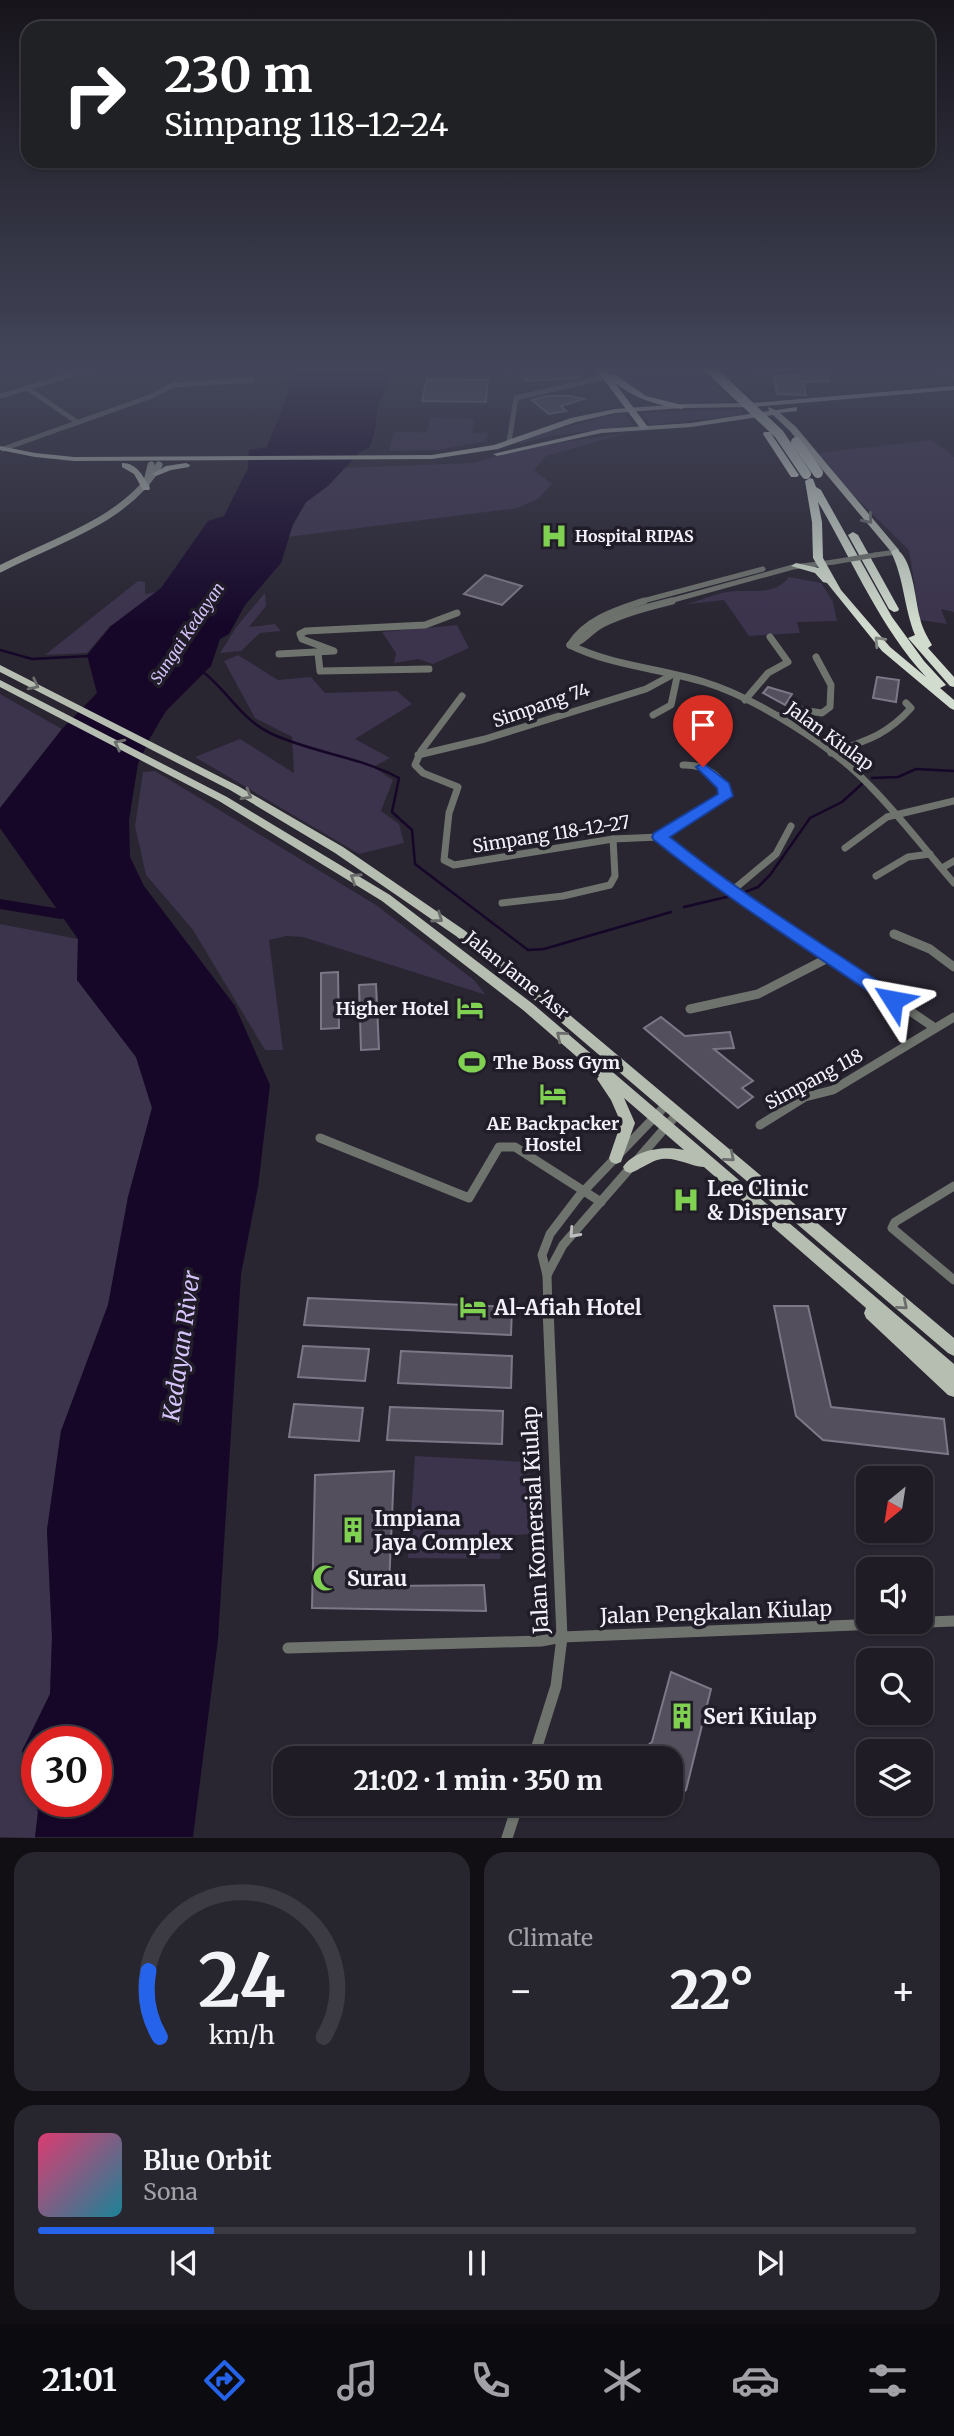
<!DOCTYPE html>
<meta charset="utf-8">
<style>
:root{--surface:#1f1c25;--page:#27252d;--text:#f1f3f6;--muted:#a1a1a7;--line:#3c3a42;--accent:#2563eb}
body{margin:0;font-family:Merriweather,serif;background:var(--page);color:var(--text);height:100vh;display:flex;flex-direction:column;font-size:26px;white-space:nowrap}
*{box-sizing:border-box;margin:0}
p{font-size:23px;color:var(--muted)}
.icon{flex:none;width:38px;height:38px;fill:none;stroke:currentColor;stroke-width:2;stroke-linecap:round;stroke-linejoin:round}
.map{position:relative;height:1838px;overflow:hidden}
.panel{display:flex;flex-direction:column;gap:14px;padding:14px;background:#110f14;flex:1}
.panel>*{flex:none}
.top-card{position:absolute;left:21px;top:21px;width:914px;height:147px;border-radius:21px;box-shadow:0 2px 5px #0004,0 0 0 2px var(--line);background:#202124;color:#fff;overflow:hidden}
.needle{width:46px;rotate:210deg}
.fabs{position:absolute;left:856px;top:1466px;display:grid;gap:14px}
.fabs a{display:grid;place-items:center;width:77px;height:77px;border-radius:14px;background:var(--surface);box-shadow:0 2px 5px #0004,0 0 0 2px var(--line);font-size:35px}
.speed{position:absolute;left:21px;top:1726px;display:flex;gap:14px;font-size:35px;font-weight:700;text-align:center}
.speed>*{display:grid;place-content:center;width:91px;height:91px;border-radius:50%;background:var(--surface);box-shadow:0 2px 5px #0004,0 0 0 2px var(--line);line-height:1}
.speed .limit{border:10px solid #d22;background:#fff;color:#111}
.pin{position:absolute;display:grid;place-items:center;width:60px;height:60px;color:#fff;margin:-72px -30px;border-radius:50% 50% 50% 0;rotate:-45deg;box-shadow:0 0 7px #0007}
.pin .icon{rotate:45deg}
.me{position:absolute;width:77px;margin:-38px;rotate:304deg;stroke-linejoin:round;filter:drop-shadow(0 0 5px #0008)}
.turn{display:flex;align-items:center;gap:24px;height:147px;padding:0 28px;font-size:32px}
.turn .icon{width:91px;height:91px;stroke-width:2.5}
.turn b{display:block;font-size:49px;line-height:60px}
.big{font-size:52px;font-weight:800;line-height:1.1}
.panel .tile{flex:1;display:flex;flex-direction:column;justify-content:center;gap:10px;min-width:0;padding:0 24px;border-radius:21px;background:var(--page)}
.panel .dial{align-items:center;gap:0}
.dial svg{height:182px;overflow:visible;fill:none;stroke:var(--line);stroke-width:7;stroke-linecap:round;text-anchor:middle}
.dial text{fill:var(--text);stroke:none}
.song{display:flex;align-items:center;gap:21px}
.cover{width:84px;height:84px;border-radius:10px;background:linear-gradient(135deg,hsl(340 70% 55%),hsl(190 70% 35%))}
.played{height:7px;border-radius:4px;background:linear-gradient(90deg,var(--accent) 20%,var(--line) 20%)}
.keys{display:flex;justify-content:space-around;direction:ltr}
.heat{display:flex;justify-content:space-between;align-items:center;font-size:38px;direction:ltr}
.panel .tiles{flex:1;display:grid;gap:14px;grid-template-columns:1fr 1fr}
.tile:last-child{grid-column:span 2}
.trip{position:absolute;left:273px;top:1746px;width:410px;height:70px;border-radius:21px;background:var(--surface);box-shadow:0 2px 5px #0004,0 0 0 2px var(--line);font-weight:800;line-height:70px;text-align:center}
.tab-bar{display:flex;height:112px;justify-content:space-around;align-items:center;background:#0c0b0f;color:var(--muted)}
.tab-bar .icon{width:49px;height:49px}
.tab-bar .current{color:var(--accent)}
.tab-bar b{font-size:32px;color:var(--text)}
.map>svg:first-child{display:block}
</style>
<div class="map">
<svg width="954" height="1838" viewBox="0 0 954 1838">
<rect width="100%" height="100%" fill="#292531"/>
<g fill="#3c334d">
<path d="M616,368H699L730,401C701,401 661,410 635,392C628,387 622,377 616,371Z"/>
<polygon points="741,409 743,415 651,425 639,412"/>
<polygon points="623,412 635,425 551,436 520,444 520,439"/>
<polygon points="431,417 474,419 472,434 488,432 487,441 439,450 389,451 394,431 427,433"/>
<polygon points="631,432 546,456 534,470 552,484 538,499 517,508 287,537 306,502 328,486 344,468 473,463 525,448"/>
<polygon points="932,440 954,457 954,612 941,609 947,624 920,620 909,550 851,493 819,453"/>
<path d="M789,577L821,583L833,602L837,621L797,622L800,633L749,636L724,600L687,604C702,600 721,591 737,591C757,591 776,594 789,577Z"/>
<polygon points="138,581 145,582 145,594 157,592 132,615 110,626 87,653 45,655"/>
<polygon points="265,593 266,606 249,627 275,624 281,631 260,633 241,651 220,653 237,626"/>
<polygon points="457,625 469,648 433,664 418,659 394,663 396,653 382,632"/>
<polygon points="238,655 278,680 311,677 325,693 397,691 412,704 355,739 390,758 373,767 393,780 381,811 399,824 404,843 359,854 195,757 240,739 294,773 292,737 255,718 224,661"/>
<polygon points="0,694 62,729 0,808"/>
<polygon points="155,771 376,905 474,980 486,995 303,937 286,936 269,940 283,1050 265,1050 193,930 146,875 135,826 143,772"/>
<polygon points="0,924 78,939 77,980 136,1057 152,1108 128,1197 108,1305 61,1431 47,1530 52,1637 50,1694 22,1751 38,1812 35,1838 0,1837"/>
<polygon points="415,1456 527,1462 539,1533 505,1536 500,1559 408,1558"/>
</g>
<path fill="#160729" fill-rule="evenodd" d="M296,368H390V380L377,408L376,425L370,447L360,452L328,486L306,502L293,524L281,563L245,605L229,634L220,639L211,666L166,711L150,738L138,764L129,820L130,857L144,886L235,1006L270,1085L258,1187L241,1274L218,1639L193,1837H35L38,1812L22,1751L50,1694L52,1637L47,1530L61,1431L108,1305L128,1197L152,1108L136,1057L77,980L78,939L0,828V808L62,729L97,693L87,655L111,626L161,588L208,521L224,516L248,468L249,450L267,447L288,393V389L282,385L284,380L298,375L294,374ZM37,1741H96V1801H37Z"/>
<g fill="none" stroke-linecap="round" stroke-linejoin="round">
<g stroke="#160729" stroke-width="2.5">
<polyline points="0,650 32,659 89,656"/>
<path d="M202,671C227,690 241,719 270,733C312,753 358,756 399,778L392,812L412,830L415,864L528,950L544,949L671,912"/>
<polyline points="872,778 898,777 916,769 954,771"/>
<polyline points="745,892 758,887 770,875 810,818 842,802 863,783"/>
<polyline points="684,907 735,895"/>
</g>
<polygon fill="#160729" fill-rule="evenodd" points="0,899 61,909 79,904 87,909 85,913 61,919 0,909"/>
</g>
<g fill="#534f5d" stroke="#7d7887" stroke-width="2">
<polygon points="521,368 575,368 578,378 526,381"/>
<polygon points="823,373 829,381 803,382 806,395 777,394 774,376"/>
<polygon points="427,379 488,380 486,402 422,401"/>
<polygon points="548,396 570,396 584,399 561,406 566,411 549,414 532,400"/>
<polygon points="485,575 522,586 502,605 464,594"/>
<polygon points="877,677 899,680 896,702 873,698"/>
<polygon points="768,687 792,694 785,705 763,693"/>
<polygon points="338,972 339,1028 321,1029 321,973"/>
<polygon points="376,984 379,1049 361,1050 359,985"/>
<polygon points="661,1017 685,1036 730,1032 734,1048 714,1049 753,1081 742,1088 753,1097 738,1108 644,1028"/>
<polygon points="308,1298 512,1307 511,1335 304,1325"/>
<polygon points="774,1306 808,1306 831,1407 944,1419 948,1454 823,1440 796,1416"/>
<polygon points="303,1346 369,1349 365,1381 298,1377"/>
<polygon points="401,1351 512,1356 511,1388 398,1383"/>
<polygon points="294,1404 363,1408 359,1441 289,1437"/>
<polygon points="390,1407 503,1411 502,1444 387,1440"/>
<polygon points="394,1471 389,1586 484,1585 486,1611 312,1608 315,1475"/>
<polygon points="671,1672 711,1689 686,1790 670,1804 670,1759 601,1759 601,1750 638,1753 652,1742"/>
</g>
<g fill="none" stroke-linecap="round" stroke-linejoin="round">
<g stroke="#6f736d" stroke-width="5">
<polyline points="752,368 827,368"/>
<polyline points="942,368 954,376"/>
<polyline points="27,388 77,422"/>
<polyline points="0,396 94,368"/>
<polyline points="509,442 516,398 605,377"/>
<polyline points="3,449 152,396 173,385 252,380"/>
<polyline points="875,555 896,552"/>
<polyline points="639,602 763,569"/>
<polyline points="666,602 793,567 834,562"/>
</g>
<g stroke="#6f736d" stroke-width="7">
<path d="M570,645C612,666 659,668 704,682C754,697 834,747 870,786C900,816 926,851 954,883"/>
<path d="M570,645C584,642 590,630 602,624C625,613 648,607 672,601"/>
<path d="M570,645C586,619 617,610 644,601"/>
<polyline points="318,653 320,671 429,669"/>
<polyline points="279,654 334,651 302,639 300,634 306,631 425,625 457,613"/>
<polyline points="462,696 421,751 415,765 423,773 458,787 449,813 444,860 454,865 613,839 659,837"/>
<polyline points="745,700 768,673 788,662 770,637"/>
<polyline points="653,715 671,705 677,677"/>
<polyline points="779,716 801,710 822,713 830,707 831,685 816,657"/>
<path d="M831,753C865,741 886,736 911,708L906,703"/>
<polyline points="418,755 485,739 646,689 670,676"/>
<polyline points="659,837 711,878 760,909"/>
<path d="M659,837L726,796C725,775 702,764 683,765"/>
<polyline points="845,848 887,817 954,801"/>
<polyline points="942,868 954,861"/>
<polyline points="876,876 908,857 930,854"/>
<polyline points="733,890 776,854 791,826"/>
<polyline points="502,903 563,896 610,885 615,876 613,839"/>
</g>
<g stroke="#6f736d" stroke-width="9">
<polyline points="757,907 935,1028"/>
<polyline points="894,934 930,949 954,967"/>
<polyline points="690,1009 758,994 830,957"/>
<polyline points="760,1125 805,1097 833,1090 954,1017"/>
<polyline points="320,1138 469,1198 499,1147 515,1147 601,1202"/>
<polyline points="954,1186 895,1222 892,1228 954,1280"/>
<polyline points="547,1275 563,1245 678,1113"/>
<polyline points="548,1311 547,1275 542,1255 550,1234 579,1196 667,1104"/>
</g>
<g stroke="#6f736d" stroke-width="11">
<polyline points="288,1648 541,1641 562,1637 954,1621"/>
<polyline points="533,1759 556,1686 562,1637 548,1309"/>
<polyline points="507,1838 518,1804"/>
</g>
<g stroke="#979d94" stroke-width="7">
<polyline points="146,485 151,465"/>
<path d="M0,569C55,540 126,521 159,465"/>
</g>
<g fill="#b6beb2" fill-rule="evenodd">
<polygon points="954,386 954,390 752,407 682,408 615,413 576,422 498,449 432,459 74,461 35,457 0,450 0,446 35,453 74,457 432,455 494,445 571,418 615,409 682,404 752,403"/>
<polygon points="768,407 776,410 797,407 797,411 780,413 796,427 899,550 899,554 893,554 790,431 773,415 691,427 601,433 497,456 493,454 601,429 691,423 769,411"/>
<path d="M122,463C137,463 143,476 150,488L149,490H143L134,474L122,467Z"/>
<polygon points="186,463 190,465 189,467 171,470 156,476 152,474 166,466"/>
<polygon points="0,665 238,786 343,847 464,930 546,995 954,1338 954,1356 948,1353 536,1001 456,936 335,853 230,790 0,672"/>
<path d="M0,680L227,797L390,895L533,1004L954,1364V1397L948,1395L866,1318L864,1313L866,1308L704,1167C688,1166 674,1155 657,1160C648,1163 639,1170 630,1173L625,1171L623,1167C634,1150 664,1145 684,1150L624,1098L635,1123L621,1162L616,1164L611,1162L609,1158L621,1123L611,1100L597,1079L599,1076L523,1010L382,901L219,801L0,687Z"/>
</g>
<g fill="#d2dcce" fill-rule="evenodd">
<path d="M595,368H603L608,374H614L646,396L686,406L682,409C656,405 636,399 615,383L648,427L641,429Z"/>
<polygon points="764,432 770,432 799,475 797,477 791,477 763,434"/>
<path d="M810,478L813,479L816,487L821,490L892,617L924,661L946,685L940,688L954,700V710L950,708L882,651L827,583L823,582L815,573L791,566L796,563L819,568L813,558L812,522L805,481ZM818,502C853,561 879,626 926,677L890,647L841,590L823,558L822,522Z"/>
<polygon points="853,532 858,535 899,609 898,611 894,612 889,609 848,535"/>
<path d="M896,549C913,558 915,600 920,618C922,628 927,636 932,645L928,648L954,677V687L950,686L908,638L915,635C904,608 904,578 891,552Z"/>
</g>
<polyline stroke="#6f736d" stroke-width="5" points="834,562 875,555"/>
<g stroke="#d2dcce" stroke-width="10">
<polyline points="709,368 779,434 806,474"/>
<polyline points="796,442 818,473"/>
</g>
</g>
<defs><path id="oneway-chevron" d="M-2-3.5L2.5 0L-2 3.5" fill="none" stroke-width="1.6" stroke-linecap="round" stroke-linejoin="round" transform="scale(1.75)"/></defs>
<g stroke="#6b6d6d">
<use href="#oneway-chevron" transform="translate(868 519) rotate(49)"/>
<use href="#oneway-chevron" transform="translate(34 685) rotate(27)"/>
<use href="#oneway-chevron" transform="translate(119 744) rotate(-153)"/>
<use href="#oneway-chevron" transform="translate(247 795) rotate(30)"/>
<use href="#oneway-chevron" transform="translate(355 878) rotate(-147)"/>
<use href="#oneway-chevron" transform="translate(438 918) rotate(35)"/>
<use href="#oneway-chevron" transform="translate(561 1036) rotate(-140)"/>
<use href="#oneway-chevron" transform="translate(730 1157) rotate(40)"/>
<use href="#oneway-chevron" transform="translate(903 1305) rotate(40)"/>
</g>
<use stroke="#828683" href="#oneway-chevron" transform="translate(879 641) rotate(-133)"/>
<use stroke="#bebec0" href="#oneway-chevron" transform="translate(574 1233) rotate(132)"/>
<linearGradient id="sky" x2="0" y2="1"><stop stop-color="#17141b"/><stop offset="0.59" stop-color="#43465a"/><stop offset="1" stop-color="#43465a" stop-opacity="0"/></linearGradient>
<rect width="954" height="625" fill="url(#sky)"/>
<path fill="#2563eb" stroke="#184099" stroke-width="2" d="M703,763L729,783L733,796L670,837C742,895 822,943 899,995L901,1000L899,1004H887C809,950 728,900 654,840L652,837L654,833L718,794L717,788L696,767Z"/>
<defs>
<g id="hospital-bare" transform="scale(2.1)"><path d="M-5-5h3v3.5h4V-5h3V5h-3V1.5h-4V5h-3Z" fill="#80d051" stroke="#201c28" stroke-width="2.5" paint-order="stroke"/></g>
<g id="hotel-bare" transform="scale(2.1)"><path d="M-6-4.5h1.5V1H6V5H4.5V3h-9V5H-6ZM-4 0a1.8 1.8 0 1 1 3.6 0ZM.5 0V-2.5h3Q6-2.5 6 0Z" fill="#80d051" stroke="#201c28" stroke-width="2.5" paint-order="stroke"/></g>
<g id="stadium-bare" transform="scale(2.1)"><path d="M0-5a6.5 5 0 1 0 0 10a6.5 5 0 1 0 0-10ZM-3.5-1.8h7v3.6h-7Z" fill="#80d051" stroke="#201c28" stroke-width="2.5" paint-order="stroke"/></g>
<g id="building-bare" transform="scale(2.1)"><path d="M-4-6H4V6H1V3H-1V6H-4ZM-2.5-4.3h1.7v1.8h-1.7ZM.8-4.3h1.7v1.8H.8ZM-2.5-1h1.7V.8h-1.7ZM.8-1h1.7V.8H.8Z" fill="#80d051" stroke="#201c28" stroke-width="2.5" paint-order="stroke"/></g>
<g id="mosque-bare" transform="scale(2.1)"><path d="M3.5-4.9A6 6 0 1 0 3.5 4.9A5 5 0 1 1 3.5-4.9Z" fill="#80d051" stroke="#201c28" stroke-width="2.5" paint-order="stroke"/></g>
</defs>
<g fill-rule="evenodd">
<use href="#hospital-bare" x="554" y="536"/>
<use href="#hotel-bare" x="470" y="1008"/>
<use href="#stadium-bare" x="472" y="1062"/>
<use href="#hotel-bare" x="553" y="1094"/>
<use href="#hospital-bare" x="686" y="1200"/>
<use href="#hotel-bare" x="473" y="1307"/>
<use href="#building-bare" x="353" y="1530"/>
<use href="#mosque-bare" x="326" y="1578"/>
<use href="#building-bare" x="682" y="1716"/>
</g>
<g text-anchor="middle" dominant-baseline="central" stroke-width="7" stroke-linejoin="round" paint-order="stroke">
<g font-size="16" font-weight="bold" fill="#f2f0f8" stroke="#201c28" text-anchor="start">
<text x="575" y="536">Hospital RIPAS</text>
</g>
<g font-size="16" font-style="italic" fill="#d5c3fa" stroke="#201c28">
<text transform="translate(187 633) rotate(-56)">Sungai Kedayan</text>
</g>
<g font-size="18" fill="#f2f0f8" stroke="#201c28">
<text transform="translate(541 705) rotate(-19)">Simpang 74</text>
<text transform="translate(830 736) rotate(36)">Jalan Kiulap</text>
<text transform="translate(551 834) rotate(-9)">Simpang 118-12-27</text>
<text transform="translate(517 975) rotate(39)">Jalan Jame 'Asr</text>
<text transform="translate(814 1079) rotate(-28)">Simpang 118</text>
</g>
<g font-size="18" font-weight="bold" fill="#f2f0f8" stroke="#201c28" text-anchor="end">
<text x="449" y="1008">Higher Hotel</text>
<text x="493" y="1062" text-anchor="start">The Boss Gym</text>
<text x="553" y="1123" text-anchor="middle">AE Backpacker<tspan x="553" dy="21">Hostel</tspan></text>
</g>
<g font-size="21" font-weight="bold" fill="#f2f0f8" stroke="#201c28" text-anchor="start">
<text x="707" y="1188">Lee Clinic<tspan x="707" dy="24">&amp; Dispensary</tspan></text>
<text x="494" y="1307">Al-Afiah Hotel</text>
<text x="374" y="1518">Impiana<tspan x="374" dy="24">Jaya Complex</tspan></text>
<text x="347" y="1578">Surau</text>
<text x="703" y="1716">Seri Kiulap</text>
</g>
<g font-size="21" fill="#f2f0f8" stroke="#201c28">
<text transform="translate(535 1520) rotate(-93)">Jalan Komersial Kiulap</text>
<text transform="translate(716 1612) rotate(-2)">Jalan Pengkalan Kiulap</text>
</g>
<g font-size="23" font-style="italic" fill="#d5c3fa" stroke="#201c28">
<text transform="translate(181 1346) rotate(-82)">Kedayan River</text>
</g>
</g>
</svg>
<div class="fabs">
<a><svg class="needle" viewBox="-14 -14 28 28"><path d="M0-13l5 13h-10z" fill="#e53935"/><path d="M0 13l5-13h-10z" fill="#a1a1a7"/></svg></a>
<a><svg class="icon" aria-label="sound" viewBox="0 0 24 24"><path d="M4 9h4l5-4v14l-5-4H4zM17 9q2 3 0 6"/></svg></a>
<a><svg class="icon" aria-label="search" viewBox="0 0 24 24"><circle cx="10" cy="10" r="6"/><path d="M15 15l6 6"/></svg></a>
<a><svg class="icon" aria-label="layers" viewBox="0 0 24 24"><path d="M12 4l9 5-9 5-9-5zM3 14l9 5 9-5"/></svg></a>
</div>
<div class="speed"><div class="limit">30</div></div>
<div class="pin" style="left:703px;top:767px;background:#d93025"><svg class="icon" aria-label="arrive" viewBox="0 0 24 24"><path d="M6 21V4h12l-3 4 3 4H6"/></svg></div>
<svg class="me" style="left:893px;top:1000px" viewBox="-20 -20 40 40"><path d="M0-17L14 15 0 8-14 15z" fill="#2563eb" stroke="#fff" stroke-width="4"/></svg>
<div class="trip">21:02 · 1 min · 350 m</div>
<div class="top-card">
<div class="turn"><svg class="icon" aria-label="right" viewBox="0 0 24 24"><path d="M7 20v-9h11M14 6l5 5-5 5"/></svg><div><b>230 m</b>Simpang 118-12-24</div></div>
</div>
</div>
<section class="panel">
<div class="tiles">
<div class="tile dial"><svg viewBox="0 0 100 80">
<path d="M14 69A42 42 0 1 1 86 69"/>
<path d="M14 69A42 42 0 0 1 9 40" stroke="#2563eb"/>
<text x="50" y="56" font-size="32" font-weight="700">24</text>
<text x="50" y="72" font-size="11">km/h</text>
</svg></div>
<div class="tile"><p>Climate</p>
<div class="heat"><a>−</a><b class="big">22°</b><a>+</a></div>
</div>
<div class="tile">
<div class="song"><i class="cover"></i><div><b>Blue Orbit</b><p>Sona</p></div></div>
<div class="played"></div>
<div class="keys"><svg class="icon" aria-label="previous" viewBox="0 0 24 24"><path d="M18 5L8 12l10 7zM5 5v14"/></svg><svg class="icon" aria-label="pause" viewBox="0 0 24 24"><path d="M8 5v14M16 5v14"/></svg><svg class="icon" aria-label="next" viewBox="0 0 24 24"><path d="M6 5l10 7-10 7zM19 5v14"/></svg></div>
</div>
</div>
</section>
<nav class="tab-bar">
<b>21:01</b>
<svg class="icon current" aria-label="directions" viewBox="0 0 24 24"><path d="M12 3l9 9-9 9-9-9zM9 14v-3h6M13 9l2 2-2 2"/></svg>
<svg class="icon" aria-label="music" viewBox="0 0 24 24"><path d="M9 18V5l10-2v13"/><circle cx="6" cy="18" r="3"/><circle cx="16" cy="16" r="3"/></svg>
<svg class="icon" aria-label="phone" viewBox="0 0 24 24"><path d="M5 4h4l2 5-3 2q2 4 5 5l2-3 5 2v4C11 20 4 13 5 4z"/></svg>
<svg class="icon" aria-label="climate" viewBox="0 0 24 24"><path d="M12 3v18M4 7l16 10M4 17L20 7"/></svg>
<svg class="icon" aria-label="car" viewBox="0 0 24 24"><path d="M5 17H2v-5l4-1 3-4h7l3 4 3 1v5h-3M9 17h6M6 11h13"/><circle cx="7" cy="17" r="2"/><circle cx="17" cy="17" r="2"/></svg>
<svg class="icon" aria-label="filters" viewBox="0 0 24 24"><path d="M4 7h16M4 17h16"/><circle cx="9" cy="7" r="2"/><circle cx="15" cy="17" r="2"/></svg>
</nav>
